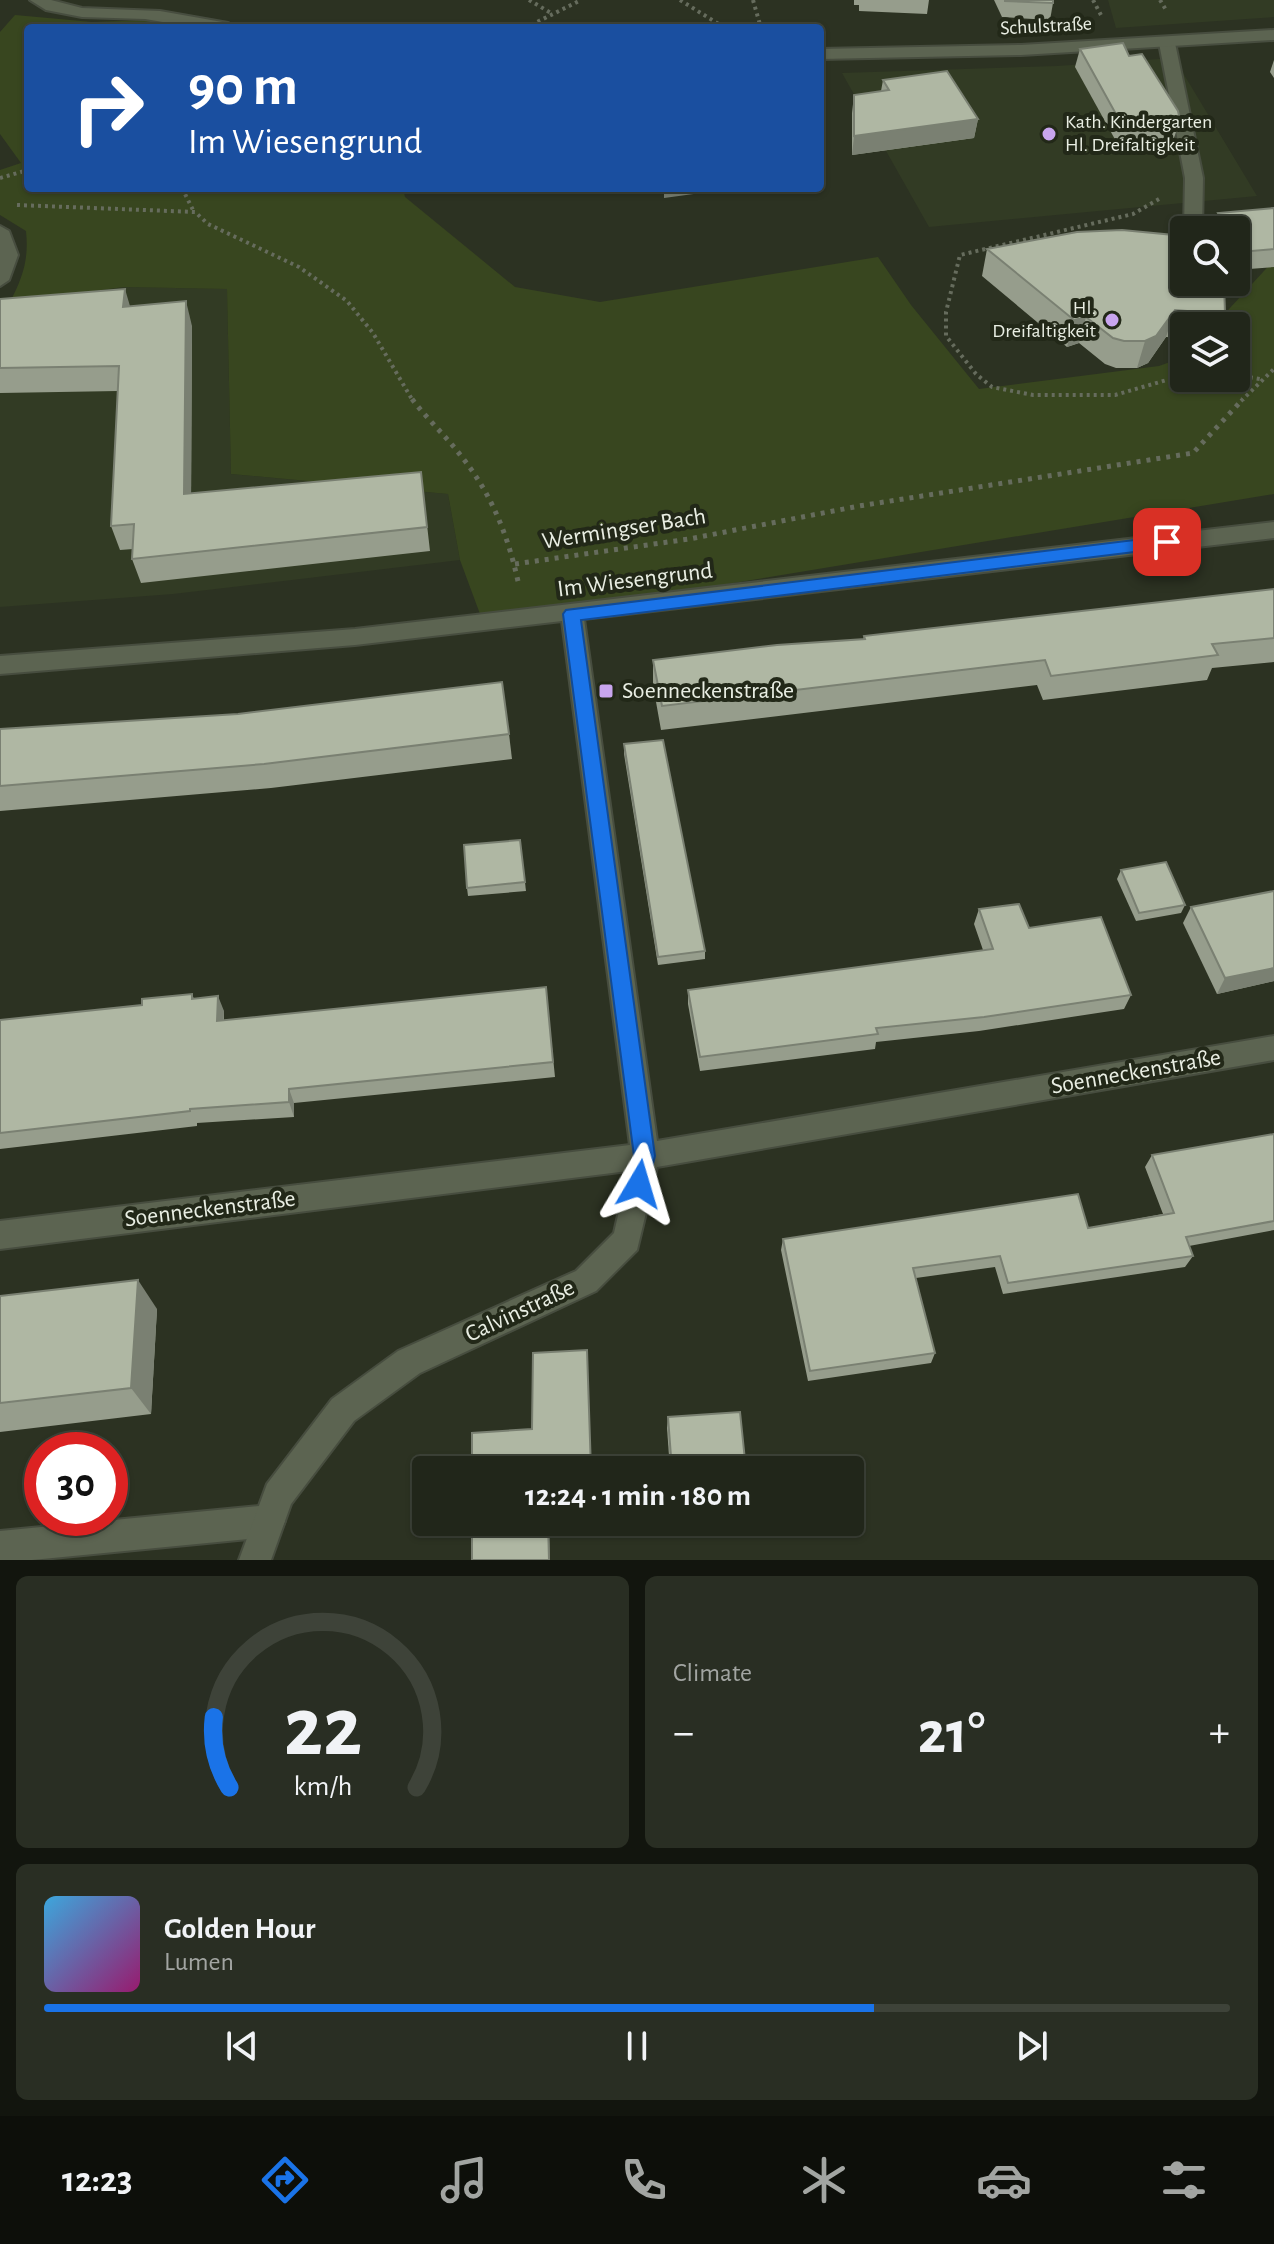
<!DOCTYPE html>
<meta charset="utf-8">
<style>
:root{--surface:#21261a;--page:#292e23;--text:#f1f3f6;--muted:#a2a5a2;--line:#3e4339;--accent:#1a73e8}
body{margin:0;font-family:"Alegreya Sans",sans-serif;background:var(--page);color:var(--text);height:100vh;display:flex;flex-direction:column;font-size:30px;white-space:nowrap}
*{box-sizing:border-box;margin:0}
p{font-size:26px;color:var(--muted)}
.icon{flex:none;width:44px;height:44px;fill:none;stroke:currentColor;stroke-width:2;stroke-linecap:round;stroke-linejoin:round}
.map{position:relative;height:1560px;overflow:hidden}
.details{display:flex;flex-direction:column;gap:16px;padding:16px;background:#12150e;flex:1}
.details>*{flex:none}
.hud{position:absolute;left:24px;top:24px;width:800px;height:168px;border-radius:8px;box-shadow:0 2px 6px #0004,0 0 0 2px var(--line);background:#1a4fa0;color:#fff;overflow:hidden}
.tools{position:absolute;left:1170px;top:216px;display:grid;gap:16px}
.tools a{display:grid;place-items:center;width:80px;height:80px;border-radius:8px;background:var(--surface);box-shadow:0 2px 6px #0004,0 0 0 2px var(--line);font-size:40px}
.speed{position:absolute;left:24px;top:1432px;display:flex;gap:16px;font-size:40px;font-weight:700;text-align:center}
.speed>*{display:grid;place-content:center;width:104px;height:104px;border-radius:50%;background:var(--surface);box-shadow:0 2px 6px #0004,0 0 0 2px var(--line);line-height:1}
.speed .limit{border:12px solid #d22;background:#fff;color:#111}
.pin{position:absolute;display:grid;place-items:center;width:68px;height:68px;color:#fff;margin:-34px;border-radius:16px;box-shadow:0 4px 12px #0006}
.me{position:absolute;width:88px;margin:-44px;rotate:7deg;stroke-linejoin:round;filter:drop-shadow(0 0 6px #0008)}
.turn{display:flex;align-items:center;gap:28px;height:168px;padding:0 32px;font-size:36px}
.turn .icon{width:104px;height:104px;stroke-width:2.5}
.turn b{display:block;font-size:56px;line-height:68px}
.big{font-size:60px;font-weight:600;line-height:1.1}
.details .tile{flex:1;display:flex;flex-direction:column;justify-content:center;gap:12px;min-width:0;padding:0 28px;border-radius:12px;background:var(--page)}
.details .dial{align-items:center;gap:0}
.dial svg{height:208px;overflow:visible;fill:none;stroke:var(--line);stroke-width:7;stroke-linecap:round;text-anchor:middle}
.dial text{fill:var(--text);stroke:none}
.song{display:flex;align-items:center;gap:24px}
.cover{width:96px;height:96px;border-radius:12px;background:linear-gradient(135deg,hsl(200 70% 55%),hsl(320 70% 35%))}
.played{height:8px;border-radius:4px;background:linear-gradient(90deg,var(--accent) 70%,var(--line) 70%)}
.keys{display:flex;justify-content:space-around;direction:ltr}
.heat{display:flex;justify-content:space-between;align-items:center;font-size:44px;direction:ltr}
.details .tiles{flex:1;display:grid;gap:16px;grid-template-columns:1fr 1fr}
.tile:last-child{grid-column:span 2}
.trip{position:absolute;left:412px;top:1456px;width:452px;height:80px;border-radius:8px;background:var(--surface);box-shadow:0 2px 6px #0004,0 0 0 2px var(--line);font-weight:600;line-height:80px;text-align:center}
.menu{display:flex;height:128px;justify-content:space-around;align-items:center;background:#0d0f0a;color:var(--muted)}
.menu .icon{width:56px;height:56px}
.menu .current{color:var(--accent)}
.menu b{font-size:36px;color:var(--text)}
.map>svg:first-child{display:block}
</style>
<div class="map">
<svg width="1274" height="1560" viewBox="0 0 1274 1560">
<rect width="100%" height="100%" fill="#2c3222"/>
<g fill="#323b24">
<polygon points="1108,0 1274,0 1274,17 1116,28"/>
<polygon points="1174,58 1257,196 929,227 842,73 1057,66"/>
<polygon points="125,287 227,289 231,474 448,494 460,560 173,594 0,607 0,310 10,302"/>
</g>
<path fill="#38461f" d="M15,15L92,22L150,20L189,28H28V188H403L405,197L515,287L600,302L878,257L911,305L979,389L1159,366L1184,357V378H1236V326H1218V321L1274,260V494L660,595L480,614L460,560L448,494L231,474L227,289L124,287L10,302C23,277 29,259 26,231L0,215V170L21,163L0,134V32Z"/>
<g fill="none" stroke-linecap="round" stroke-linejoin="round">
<g stroke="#474d3f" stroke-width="4">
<g id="lane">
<polygon points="1167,38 1175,43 1203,178 1202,230 1184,230 1185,178 1159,43"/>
<polygon points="269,1505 280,1510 285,1521 280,1532 269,1537 32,1560 0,1560 0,1531"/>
</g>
</g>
<g stroke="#474d3f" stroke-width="4">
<g id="street">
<polygon points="30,0 51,0 82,8 160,11 228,23 236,28 198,28 145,19 82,17 46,10"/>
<polygon points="1274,30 1274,40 1021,55 820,59 820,49 1021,45"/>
<polygon points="0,226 9,231 18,255 9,280 0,286"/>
<polygon points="1274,522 1274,538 584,619 657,1141 1274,1036 1274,1060 657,1167 637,1250 596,1291 420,1373 354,1421 291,1504 271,1560 239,1560 267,1484 332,1399 398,1351 576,1271 614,1233 628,1171 0,1249 0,1221 630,1145 562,621 355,645 0,674 0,656 355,629"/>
</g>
</g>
<g stroke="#666c5d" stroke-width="4" stroke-dasharray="3 4" stroke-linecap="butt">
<polyline points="529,0 551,13"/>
<polyline points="680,0 725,28"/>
<polyline points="753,0 761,28"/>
<polyline points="1093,0 1102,17"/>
<polyline points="1160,0 1166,10"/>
<polyline points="525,28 581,0"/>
<polyline points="0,178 28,170"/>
<polyline points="182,188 194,212"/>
<polyline points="1159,199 1133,214 960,255 946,312 946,336 976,374 992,387 1033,395 1115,395 1184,375"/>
<polyline points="17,205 195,212 208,224 299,267 347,301 373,333 413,401"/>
<polyline points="1236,375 1260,379"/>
<polyline points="1241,401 1274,369"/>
</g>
<g stroke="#666c5d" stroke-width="5" stroke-dasharray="4 6" stroke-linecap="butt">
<path d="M412,399C427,419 446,436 461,456C492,494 509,538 519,586"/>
<polyline points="515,564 689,539 859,506 1193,453 1243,399"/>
</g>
<use href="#lane" fill="#5c6451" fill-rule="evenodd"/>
<use href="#street" fill="#5c6451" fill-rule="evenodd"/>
</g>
<g fill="#969d8c">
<polygon points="854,0 929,0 927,14 859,11 859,5 854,5"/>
<polygon points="994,0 1053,0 1053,3 1050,20 1002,17"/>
<polygon points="1080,49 1129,56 1180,120 1174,138 1117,143 1075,67"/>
<polygon points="1274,60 1274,78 1270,72"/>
<polygon points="883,80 978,119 974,138 852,155 852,113 854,95 881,91"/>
<polygon points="1274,208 1274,267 1236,270 1236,230 1213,230 1218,213"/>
<polygon points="987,249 1225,314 1221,326 1184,326 1184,338 1166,337 1148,363 1137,368 1116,368 1105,364 1079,343 1067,347 982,276"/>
<polygon points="0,299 130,307 192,326 191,494 421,472 430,551 141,583 132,559 133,549 120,550 111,526 118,391 0,393"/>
<polygon points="1274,589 1274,662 1212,668 1207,680 1043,700 1037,685 661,730 653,685 653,660 863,640 864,636"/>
<polygon points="0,729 509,734 512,759 271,788 0,811"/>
<polygon points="624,744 705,951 705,959 658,965 624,754"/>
<polygon points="520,840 526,891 468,896 467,888"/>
<polygon points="1121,870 1185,905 1181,913 1136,921 1117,879"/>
<polygon points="1274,891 1274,981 1217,994 1183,923 1191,907"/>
<polygon points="979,909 1029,928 1131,995 1124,1009 979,1031 876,1042 875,1049 700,1071 688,1004 688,990 983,950 974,924"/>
<polygon points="546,987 555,1077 294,1103 294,1117 197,1123 197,1126 0,1149 0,1020 142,1005 192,994 194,999 224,1011 224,1020"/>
<polygon points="1274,1134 1274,1230 1189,1246 1193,1256 1185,1267 1003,1294 995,1267 916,1278 935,1353 931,1363 808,1381 781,1250 783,1239 1088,1228 1163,1214 1145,1167 1152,1155"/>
<polygon points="0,1296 157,1309 151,1414 0,1432"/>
<polygon points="668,1417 746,1470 670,1470 667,1428"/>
</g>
<g fill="#7a8072">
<polygon points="978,119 974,138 852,155 854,136"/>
<polygon points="593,188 635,188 593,194"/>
<polygon points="664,188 738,188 664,198"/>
<polygon points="125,289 132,313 123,307"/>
<polygon points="186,301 192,326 191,519 184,494"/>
<polygon points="1175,310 1166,337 1148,363 1137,368 1145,341"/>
<polygon points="1086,317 1079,343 1067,347 1074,320"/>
<polygon points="1274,968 1274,981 1217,994 1225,978"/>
<polygon points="218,996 224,1011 223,1036 217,1021"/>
<polygon points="289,1089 294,1103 294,1117 289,1102"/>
<polygon points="138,1280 157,1309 151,1414 131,1388"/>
<polygon points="548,1522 549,1522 550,1560 549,1560"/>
</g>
<g fill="#afb7a3" stroke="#7a8072" stroke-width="2">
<polygon points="1005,0 1053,0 1053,3 1005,1"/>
<polygon points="1123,43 1129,56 1142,54 1178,111 1180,120 1122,125 1080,49"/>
<polygon points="947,71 978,119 854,136 854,95 889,90 883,80"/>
<polygon points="1274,208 1274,249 1240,252 1236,244 1236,230 1228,230 1218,213"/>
<polygon points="1122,230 1184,236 1184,282 1224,282 1225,314 1175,310 1156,336 1145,341 1124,341 1113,338 1086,317 1074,320 987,249 1077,232"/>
<polygon points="125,289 123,307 186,301 184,494 421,472 427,527 132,559 134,524 111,526 119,366 0,368 0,299"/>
<polygon points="1274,589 1274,638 1212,644 1218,655 1051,676 1045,660 662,706 653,660 777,645 865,639 864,636"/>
<polygon points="502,682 509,734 264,764 0,786 0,729 238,714"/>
<polygon points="663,740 705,951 658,957 624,744"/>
<polygon points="520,840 525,882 467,888 464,845"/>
<polygon points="1166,862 1185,905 1139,913 1121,870"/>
<polygon points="1274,891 1274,968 1225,978 1191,907"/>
<polygon points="1019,904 1029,928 1101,917 1131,995 984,1017 876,1028 878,1034 700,1057 688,990 993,949 979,909"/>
<polygon points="546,987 553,1062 289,1089 289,1102 190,1109 190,1111 0,1133 0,1020 142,1005 142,999 192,994 192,999 218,996 217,1021"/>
<polygon points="1274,1134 1274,1221 1186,1237 1193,1256 1008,1283 1000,1256 913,1268 935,1353 810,1371 783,1239 1078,1194 1088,1228 1174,1213 1152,1155"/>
<polygon points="138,1280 131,1388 0,1403 0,1296"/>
<polygon points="587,1350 591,1470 472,1470 472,1433 532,1429 533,1353"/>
<polygon points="740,1412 746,1470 672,1470 668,1417"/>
<polygon points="472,1522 548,1522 549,1560 472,1560"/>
</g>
<polygon fill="#1a73e8" stroke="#114b97" stroke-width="2" points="1167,536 1175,542 1167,548 581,620 655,1156 646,1191 639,1194 631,1191 628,1184 634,1156 563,614 566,610"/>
<g fill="#c8a5ee" stroke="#222818" stroke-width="3">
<circle cx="1049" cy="134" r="8"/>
<circle cx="1112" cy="320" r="8"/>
<rect x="598" y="683" width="16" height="16" rx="4"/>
</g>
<g text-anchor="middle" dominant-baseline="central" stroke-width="8" stroke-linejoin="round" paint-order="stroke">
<g font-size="20" fill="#e9eee3" stroke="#222818">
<text transform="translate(1046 26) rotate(-3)">Schulstraße</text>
</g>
<g font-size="20" fill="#e9eee3" stroke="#222818" text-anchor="start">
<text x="1065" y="122">Kath. Kindergarten<tspan x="1065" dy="23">Hl. Dreifaltigkeit</tspan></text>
<text x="1096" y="308" text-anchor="end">Hl.<tspan x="1096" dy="23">Dreifaltigkeit</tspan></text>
</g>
<g font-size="24" fill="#e9eee3" stroke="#222818">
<text transform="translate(624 529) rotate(-9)">Wermingser Bach</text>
<text transform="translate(635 580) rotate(-7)">Im Wiesengrund</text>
<text transform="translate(1136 1072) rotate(-10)">Soenneckenstraße</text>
<text transform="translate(210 1209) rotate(-7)">Soenneckenstraße</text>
<text transform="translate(520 1311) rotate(-25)">Calvinstraße</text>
</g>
<g font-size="24" fill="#e9eee3" stroke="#222818" text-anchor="start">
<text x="622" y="691">Soenneckenstraße</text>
</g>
</g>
</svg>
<div class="tools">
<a><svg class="icon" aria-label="search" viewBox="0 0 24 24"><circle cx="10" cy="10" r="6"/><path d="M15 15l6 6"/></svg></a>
<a><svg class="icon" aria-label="layers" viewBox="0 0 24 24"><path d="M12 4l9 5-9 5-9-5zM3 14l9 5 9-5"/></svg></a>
</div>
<div class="speed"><div class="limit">30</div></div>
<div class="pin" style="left:1167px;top:542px;background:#d93025"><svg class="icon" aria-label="arrive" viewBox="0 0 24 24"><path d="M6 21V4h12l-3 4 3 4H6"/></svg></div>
<svg class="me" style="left:639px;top:1184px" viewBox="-20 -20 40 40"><path d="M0-17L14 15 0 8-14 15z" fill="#1a73e8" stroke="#fff" stroke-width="4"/></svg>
<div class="trip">12:24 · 1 min · 180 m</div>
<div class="hud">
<div class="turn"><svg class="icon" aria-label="right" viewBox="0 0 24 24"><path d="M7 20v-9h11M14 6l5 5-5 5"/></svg><div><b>90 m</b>Im Wiesengrund</div></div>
</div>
</div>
<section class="details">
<div class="tiles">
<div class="tile dial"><svg viewBox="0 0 100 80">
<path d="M14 69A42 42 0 1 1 86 69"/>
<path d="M14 69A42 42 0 0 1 8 42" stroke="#1a73e8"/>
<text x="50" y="56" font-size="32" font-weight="700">22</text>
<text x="50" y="72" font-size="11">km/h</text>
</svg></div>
<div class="tile"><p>Climate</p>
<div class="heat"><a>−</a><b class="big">21°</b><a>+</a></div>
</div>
<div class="tile">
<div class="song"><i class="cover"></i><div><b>Golden Hour</b><p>Lumen</p></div></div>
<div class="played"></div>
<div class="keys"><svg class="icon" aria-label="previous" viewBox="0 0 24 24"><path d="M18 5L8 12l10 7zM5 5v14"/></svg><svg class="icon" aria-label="pause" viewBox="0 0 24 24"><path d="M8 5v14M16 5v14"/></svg><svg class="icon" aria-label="next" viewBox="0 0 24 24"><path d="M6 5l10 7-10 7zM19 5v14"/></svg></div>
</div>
</div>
</section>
<nav class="menu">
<b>12:23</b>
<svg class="icon current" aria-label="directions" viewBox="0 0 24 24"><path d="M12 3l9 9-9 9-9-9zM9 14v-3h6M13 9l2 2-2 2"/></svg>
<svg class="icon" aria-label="music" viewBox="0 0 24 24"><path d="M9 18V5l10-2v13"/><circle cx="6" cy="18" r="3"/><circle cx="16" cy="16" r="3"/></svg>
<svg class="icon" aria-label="phone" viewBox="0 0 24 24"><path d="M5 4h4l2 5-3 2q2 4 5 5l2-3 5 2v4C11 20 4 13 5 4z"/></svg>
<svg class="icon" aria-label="climate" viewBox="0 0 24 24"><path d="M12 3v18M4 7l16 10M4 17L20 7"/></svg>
<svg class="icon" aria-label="car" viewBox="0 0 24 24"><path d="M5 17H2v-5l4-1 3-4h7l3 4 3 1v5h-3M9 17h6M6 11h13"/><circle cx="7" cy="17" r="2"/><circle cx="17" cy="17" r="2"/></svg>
<svg class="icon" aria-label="filters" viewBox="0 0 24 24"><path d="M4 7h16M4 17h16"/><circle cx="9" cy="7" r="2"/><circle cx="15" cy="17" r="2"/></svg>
</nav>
